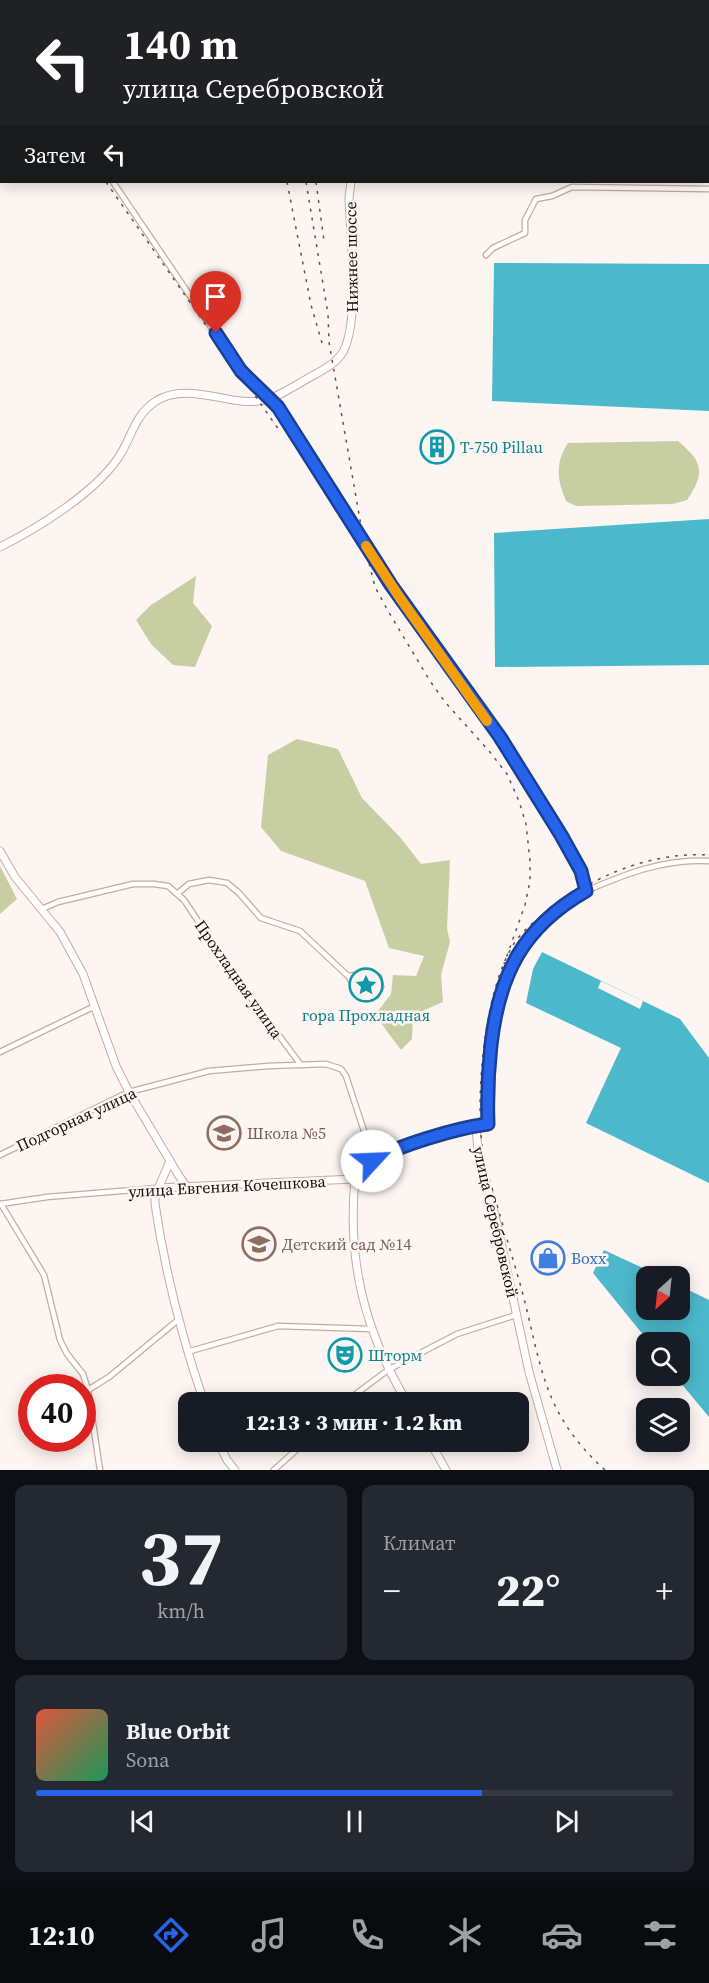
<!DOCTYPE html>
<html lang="ru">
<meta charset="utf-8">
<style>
:root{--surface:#171b24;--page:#242831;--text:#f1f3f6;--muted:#9ea1a6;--line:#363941;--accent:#2563eb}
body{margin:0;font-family:"Source Serif 4",serif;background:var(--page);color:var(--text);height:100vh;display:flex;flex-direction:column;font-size:22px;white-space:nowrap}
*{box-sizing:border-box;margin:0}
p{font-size:20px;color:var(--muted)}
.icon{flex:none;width:33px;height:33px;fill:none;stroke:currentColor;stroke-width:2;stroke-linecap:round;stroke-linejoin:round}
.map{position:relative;height:1470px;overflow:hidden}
.side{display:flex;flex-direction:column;gap:15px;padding:15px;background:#0d0f14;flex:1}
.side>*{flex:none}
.top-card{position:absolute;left:0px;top:0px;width:710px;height:183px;box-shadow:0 3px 15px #0003;background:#202124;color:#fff;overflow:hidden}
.needle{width:39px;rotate:207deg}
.tools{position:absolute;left:636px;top:1266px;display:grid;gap:12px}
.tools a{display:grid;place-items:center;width:54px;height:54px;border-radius:12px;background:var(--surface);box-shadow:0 3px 15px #0003;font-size:30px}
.speed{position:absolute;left:18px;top:1374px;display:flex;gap:12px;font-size:30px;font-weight:700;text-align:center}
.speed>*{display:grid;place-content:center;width:78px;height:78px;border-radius:50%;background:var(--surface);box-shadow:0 3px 15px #0003;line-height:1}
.speed .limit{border:9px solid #d22;background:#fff;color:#111}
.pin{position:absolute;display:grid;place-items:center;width:51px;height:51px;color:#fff;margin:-62px -26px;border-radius:50% 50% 50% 0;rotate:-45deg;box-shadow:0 0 6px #0007}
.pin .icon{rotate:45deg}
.me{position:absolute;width:66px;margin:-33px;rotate:65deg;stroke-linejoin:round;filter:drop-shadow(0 0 4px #0008)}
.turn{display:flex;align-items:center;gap:21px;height:126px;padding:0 24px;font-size:27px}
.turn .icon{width:78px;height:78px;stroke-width:2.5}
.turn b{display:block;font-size:42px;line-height:51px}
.then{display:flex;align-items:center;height:57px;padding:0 24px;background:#0003;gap:12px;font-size:22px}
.big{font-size:45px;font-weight:800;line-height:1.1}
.side .card{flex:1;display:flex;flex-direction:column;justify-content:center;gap:9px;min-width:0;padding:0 21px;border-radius:12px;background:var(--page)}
.side .dial{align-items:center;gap:0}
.dial b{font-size:78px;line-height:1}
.song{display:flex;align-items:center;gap:18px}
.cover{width:72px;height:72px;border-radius:9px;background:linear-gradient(135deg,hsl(10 70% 55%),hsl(150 70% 35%))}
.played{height:6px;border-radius:3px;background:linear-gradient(90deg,var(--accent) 70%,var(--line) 70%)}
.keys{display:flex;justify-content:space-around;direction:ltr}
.heat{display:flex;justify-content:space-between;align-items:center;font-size:33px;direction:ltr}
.side .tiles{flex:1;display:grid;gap:15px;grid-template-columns:1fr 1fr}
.card:last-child{grid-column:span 2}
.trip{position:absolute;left:178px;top:1392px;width:351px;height:60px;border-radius:12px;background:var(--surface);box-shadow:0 3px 15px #0003;font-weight:800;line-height:60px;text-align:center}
.tab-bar{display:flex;height:96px;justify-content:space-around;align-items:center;background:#090b0e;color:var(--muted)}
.tab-bar .icon{width:42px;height:42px}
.tab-bar .active{color:var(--accent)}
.tab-bar b{font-size:27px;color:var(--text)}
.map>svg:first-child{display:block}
</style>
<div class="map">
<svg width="709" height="1470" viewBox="0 0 709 1470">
<rect width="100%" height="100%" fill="#fcf5f2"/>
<g fill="#c7cfa2">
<path d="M678,441C704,463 705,473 687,500L673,504L576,506L566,501C557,480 555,463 568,443Z"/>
<polygon points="196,576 193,603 212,626 195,667 173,665 151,644 136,620 151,605"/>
<polygon points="297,739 338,749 362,798 400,837 421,864 450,860 447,929 450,942 441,975 443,1002 413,1015 412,1039 401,1050 375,1015 391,994 393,975 416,976 424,956 389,948 365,881 281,851 261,827 268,755"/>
<polygon points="0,866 17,899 0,914"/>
</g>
<g fill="#4cb8cc">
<polygon points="621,0 709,0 709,99 708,2"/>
<polygon points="494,263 709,264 709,411 492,401"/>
<polygon points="709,519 709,665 495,667 494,533"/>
<polygon points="542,952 680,1019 709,1058 709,1183 586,1123 621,1048 526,1003 533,969"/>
<polygon points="604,1250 660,1276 646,1276 646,1310 680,1310 680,1286 709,1300 709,1417 675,1376 680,1376 680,1342 649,1342 593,1273"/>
</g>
<polygon fill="#fcf5f2" points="601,981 643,1001 640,1009 598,988"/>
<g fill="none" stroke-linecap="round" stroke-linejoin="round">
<g stroke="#c9a99c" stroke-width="7">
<g id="street">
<polyline points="0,15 2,17"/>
<path d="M113,182L241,371L278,407L391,585L499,737L561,835L581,871L586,891C625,874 666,858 709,861"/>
<polyline points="486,255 493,248 525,233 525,220 536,199 552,196 572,187 709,189"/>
<polyline points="178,893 189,884 209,880 227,883 239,893 261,918 300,931 348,976 362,998 376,996 381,987 379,977 371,973 348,976"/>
<polyline points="42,909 58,902 133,884 154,884 168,886 184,900 236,978 301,1065"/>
<polyline points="0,1052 95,1006"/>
<polyline points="0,1155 129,1092 209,1071 268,1066 326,1064 341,1069 346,1076 365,1134 372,1161"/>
<polyline points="0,1204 47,1197 158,1188"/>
<polyline points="1,1204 44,1275 60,1340 67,1354 83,1374 88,1390 100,1470"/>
<polyline points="187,1352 278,1326 371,1329"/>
<polyline points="88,1390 109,1377 178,1320"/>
<polyline points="345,1402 388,1370 457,1334 516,1315"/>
<polyline points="274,1470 305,1442"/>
</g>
</g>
<g stroke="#c9a99c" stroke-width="9">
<g id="secondary">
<polyline points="535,2 539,0"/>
<path d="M0,547C38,528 91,495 116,461C132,440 132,417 156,401C181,385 214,398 241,401C267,404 279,395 300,383C314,374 331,368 341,355C361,328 350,233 349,198L351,182"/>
<polyline points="0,851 15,877 60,932 83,974 116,1066 129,1092 179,1176 187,1187"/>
<polyline points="476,1127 478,1151 497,1224 529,1372 557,1470"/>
<path d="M170,1161L155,1196V1204C165,1272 182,1338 204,1402"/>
<path d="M355,1179C347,1262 365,1332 407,1402"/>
<path d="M158,1188L355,1179C361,1173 367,1164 375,1159C398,1145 460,1128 488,1124C487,1097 488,1072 491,1045C499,974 523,927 586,891"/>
<polyline points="218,1442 227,1460 235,1470"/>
<polyline points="430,1442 446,1470"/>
</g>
</g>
<use href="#street" stroke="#fff" stroke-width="4.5"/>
<use href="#secondary" stroke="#fff" stroke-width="7"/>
<g stroke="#5f5551" stroke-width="1.5" stroke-dasharray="3 6" stroke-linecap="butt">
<polyline points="259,0 259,2"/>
<polyline points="269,0 269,2"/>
<polyline points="278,0 278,2"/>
<polyline points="290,2 290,0"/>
<polyline points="0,32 2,34"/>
<polyline points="0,86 2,88"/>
<polyline points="106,182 279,430"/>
<polyline points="287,182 311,305 322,343"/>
<polyline points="306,182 328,314 329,342 364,543 375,587 388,611 430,681 445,702 489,751 507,774 519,801 526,824 530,861 530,881 525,905 504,964"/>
<polyline points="316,182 324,241"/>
<path d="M605,1470C541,1412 542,1365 521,1287C509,1246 497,1205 485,1164C473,1109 483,989 515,942C525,928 539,918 552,908C598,874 652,852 709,855"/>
</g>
</g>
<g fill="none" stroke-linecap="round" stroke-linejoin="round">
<g stroke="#184099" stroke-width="15">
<path id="route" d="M216,333L241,371L278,407L391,585L500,737L561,835L581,871L586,891C523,927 499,974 491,1045C488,1072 487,1097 488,1124C457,1128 399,1145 372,1161"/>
</g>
<use href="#route" stroke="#2563eb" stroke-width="10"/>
<polyline stroke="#f59e0b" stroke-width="10" points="366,546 400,598 487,721"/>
</g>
<defs>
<g id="building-ring" transform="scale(1.725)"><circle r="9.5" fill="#fcf5f2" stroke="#0f9aa8" stroke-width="1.5"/><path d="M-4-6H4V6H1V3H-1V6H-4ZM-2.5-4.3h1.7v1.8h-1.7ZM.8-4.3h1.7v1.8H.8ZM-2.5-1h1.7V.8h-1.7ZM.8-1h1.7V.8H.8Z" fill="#0f9aa8"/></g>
<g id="sight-ring" transform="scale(1.725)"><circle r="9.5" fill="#fcf5f2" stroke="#0f9aa8" stroke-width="1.5"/><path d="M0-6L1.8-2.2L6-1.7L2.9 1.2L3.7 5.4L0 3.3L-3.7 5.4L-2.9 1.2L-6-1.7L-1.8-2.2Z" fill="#0f9aa8"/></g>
<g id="school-ring" transform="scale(1.725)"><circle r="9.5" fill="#fcf5f2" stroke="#8d6e63" stroke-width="1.5"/><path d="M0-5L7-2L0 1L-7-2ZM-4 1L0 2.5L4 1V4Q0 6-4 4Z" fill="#8d6e63"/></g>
<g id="shop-ring" transform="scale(1.725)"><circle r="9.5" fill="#fcf5f2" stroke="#3f7fe0" stroke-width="1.5"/><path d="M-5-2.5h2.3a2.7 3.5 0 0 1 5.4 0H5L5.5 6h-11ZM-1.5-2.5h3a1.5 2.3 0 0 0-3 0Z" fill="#3f7fe0"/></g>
<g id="theatre-ring" transform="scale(1.725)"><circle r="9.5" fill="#fcf5f2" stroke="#0f9aa8" stroke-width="1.5"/><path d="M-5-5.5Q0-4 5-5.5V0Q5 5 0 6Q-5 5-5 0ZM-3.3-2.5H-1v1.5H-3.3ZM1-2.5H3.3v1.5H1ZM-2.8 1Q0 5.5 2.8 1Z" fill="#0f9aa8"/></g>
</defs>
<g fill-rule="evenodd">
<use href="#building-ring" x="437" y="447"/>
<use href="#sight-ring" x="366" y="985"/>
<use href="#school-ring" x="224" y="1133"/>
<use href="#school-ring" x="259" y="1244"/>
<use href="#shop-ring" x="548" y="1258"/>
<use href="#theatre-ring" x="345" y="1355"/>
</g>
<g text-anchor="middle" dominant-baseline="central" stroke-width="5" stroke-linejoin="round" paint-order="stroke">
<g font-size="16" fill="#170c08" stroke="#fcf5f2">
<text transform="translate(351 257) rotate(-91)">Нижнее шоссе</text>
<text transform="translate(239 979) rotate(55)">Прохладная улица</text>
<text transform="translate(76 1119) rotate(-25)">Подгорная улица</text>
<text transform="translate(227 1186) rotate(-3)">улица Евгения Кочешкова</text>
<text transform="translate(496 1222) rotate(77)">улица Серебровской</text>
</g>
<g font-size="16" fill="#0d838f" stroke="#fcf5f2" text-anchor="start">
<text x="460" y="447">T-750 Pillau</text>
<text x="366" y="1015" text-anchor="middle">гора Прохладная</text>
<text x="368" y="1355">Шторм</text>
</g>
<g font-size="16" fill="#785e54" stroke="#fcf5f2" text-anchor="start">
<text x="247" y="1133">Школа №5</text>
<text x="282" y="1244">Детский сад №14</text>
</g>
<g font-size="16" fill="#366cbe" stroke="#fcf5f2" text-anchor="start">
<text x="571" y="1258">Boxx</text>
</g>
</g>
</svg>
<div class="tools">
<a><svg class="needle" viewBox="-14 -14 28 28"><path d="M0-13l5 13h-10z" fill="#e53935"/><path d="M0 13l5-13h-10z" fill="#9ea1a6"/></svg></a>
<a><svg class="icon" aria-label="search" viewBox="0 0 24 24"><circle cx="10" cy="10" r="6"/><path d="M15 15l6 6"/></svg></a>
<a><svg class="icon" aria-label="layers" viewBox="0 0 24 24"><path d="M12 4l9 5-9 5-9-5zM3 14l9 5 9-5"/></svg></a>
</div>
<div class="speed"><div class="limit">40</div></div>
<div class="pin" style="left:216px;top:333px;background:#d93025"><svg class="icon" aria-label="arrive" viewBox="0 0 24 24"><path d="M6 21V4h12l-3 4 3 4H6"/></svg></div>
<svg class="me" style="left:372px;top:1161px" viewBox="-20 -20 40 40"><circle r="19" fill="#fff"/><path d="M0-13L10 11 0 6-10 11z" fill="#2563eb"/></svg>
<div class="trip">12:13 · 3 мин · 1.2 km</div>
<div class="top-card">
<div class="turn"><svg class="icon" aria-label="left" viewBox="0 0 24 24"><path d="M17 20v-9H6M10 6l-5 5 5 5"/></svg><div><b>140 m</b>улица Серебровской</div></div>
<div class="then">Затем<svg class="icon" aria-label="left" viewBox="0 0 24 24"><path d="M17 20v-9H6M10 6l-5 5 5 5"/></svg></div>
</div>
</div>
<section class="side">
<div class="tiles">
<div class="card dial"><b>37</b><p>km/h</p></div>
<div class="card"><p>Климат</p>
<div class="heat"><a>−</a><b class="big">22°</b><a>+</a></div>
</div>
<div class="card">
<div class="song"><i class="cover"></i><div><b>Blue Orbit</b><p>Sona</p></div></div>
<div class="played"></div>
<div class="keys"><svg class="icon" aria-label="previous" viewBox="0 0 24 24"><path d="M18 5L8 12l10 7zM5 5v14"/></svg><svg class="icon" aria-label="pause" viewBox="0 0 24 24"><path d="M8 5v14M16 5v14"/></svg><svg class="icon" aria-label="next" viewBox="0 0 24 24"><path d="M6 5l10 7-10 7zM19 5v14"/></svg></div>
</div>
</div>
</section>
<nav class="tab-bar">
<b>12:10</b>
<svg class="icon active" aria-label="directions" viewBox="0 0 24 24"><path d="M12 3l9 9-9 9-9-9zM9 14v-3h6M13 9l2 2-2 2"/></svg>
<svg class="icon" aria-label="music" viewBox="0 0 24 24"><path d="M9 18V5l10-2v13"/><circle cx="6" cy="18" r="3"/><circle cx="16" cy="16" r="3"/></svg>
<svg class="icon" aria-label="phone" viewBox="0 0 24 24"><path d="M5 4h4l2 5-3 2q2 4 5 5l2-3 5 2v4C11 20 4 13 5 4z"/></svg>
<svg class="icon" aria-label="climate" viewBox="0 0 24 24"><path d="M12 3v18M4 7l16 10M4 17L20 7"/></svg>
<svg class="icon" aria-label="car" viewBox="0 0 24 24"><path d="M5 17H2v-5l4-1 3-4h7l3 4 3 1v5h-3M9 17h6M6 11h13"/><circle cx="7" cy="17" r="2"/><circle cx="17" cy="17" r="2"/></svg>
<svg class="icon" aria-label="filters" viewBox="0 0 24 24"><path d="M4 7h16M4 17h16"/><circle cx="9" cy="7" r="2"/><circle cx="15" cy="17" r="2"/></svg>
</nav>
